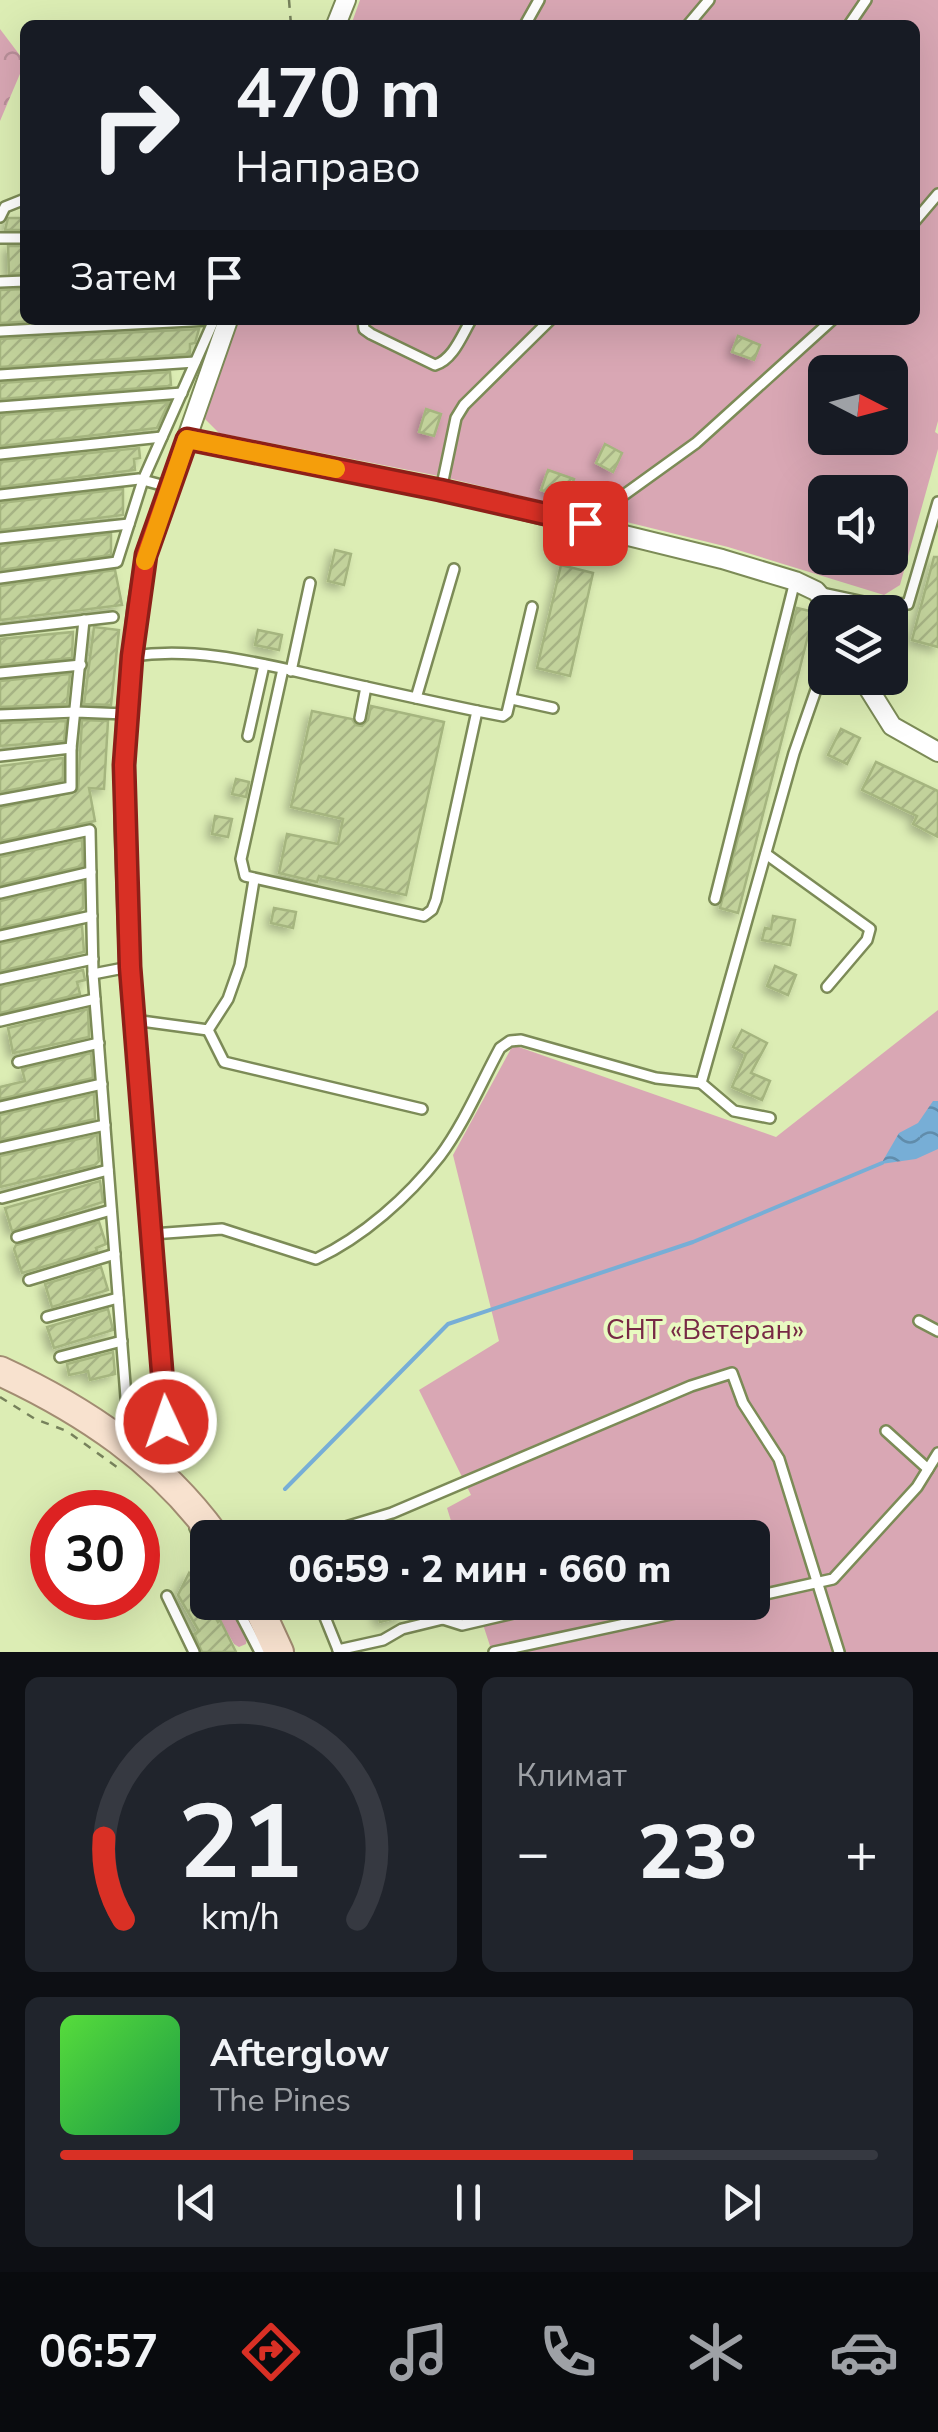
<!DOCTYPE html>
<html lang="ru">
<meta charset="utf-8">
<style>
:root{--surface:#171b24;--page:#20242c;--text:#f1f3f6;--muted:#9ea1a6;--line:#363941;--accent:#d93025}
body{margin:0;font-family:"Nunito Sans",sans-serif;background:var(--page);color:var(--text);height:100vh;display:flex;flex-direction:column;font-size:38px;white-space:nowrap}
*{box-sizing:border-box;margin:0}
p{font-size:32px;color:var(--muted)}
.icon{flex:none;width:55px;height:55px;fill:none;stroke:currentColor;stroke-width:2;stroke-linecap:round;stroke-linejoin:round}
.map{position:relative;height:1652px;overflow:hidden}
.details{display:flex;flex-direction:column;gap:25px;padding:25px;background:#0d0f14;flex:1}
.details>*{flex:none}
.guide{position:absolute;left:20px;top:20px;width:900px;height:305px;border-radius:15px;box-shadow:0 10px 40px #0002;background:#171b24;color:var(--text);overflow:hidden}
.needle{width:65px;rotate:96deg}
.tools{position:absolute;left:808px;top:355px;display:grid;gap:20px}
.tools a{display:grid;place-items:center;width:100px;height:100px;border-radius:15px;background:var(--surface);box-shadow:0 10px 40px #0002;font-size:50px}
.speed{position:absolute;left:30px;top:1490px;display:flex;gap:20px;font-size:50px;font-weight:700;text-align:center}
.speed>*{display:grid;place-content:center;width:130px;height:130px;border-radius:50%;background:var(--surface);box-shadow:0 10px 40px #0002;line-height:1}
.speed .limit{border:15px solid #d22;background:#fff;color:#111}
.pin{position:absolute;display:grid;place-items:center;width:85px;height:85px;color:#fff;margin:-42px;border-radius:20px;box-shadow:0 5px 15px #0006}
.me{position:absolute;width:110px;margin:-55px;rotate:357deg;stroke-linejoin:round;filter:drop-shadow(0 0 8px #0008)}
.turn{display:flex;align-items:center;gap:35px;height:210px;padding:0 50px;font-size:45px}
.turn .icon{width:130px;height:130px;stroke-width:2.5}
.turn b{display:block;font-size:70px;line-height:85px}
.then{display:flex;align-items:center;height:95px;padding:0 50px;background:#0003;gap:20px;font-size:38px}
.big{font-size:75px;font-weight:800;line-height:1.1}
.details .card{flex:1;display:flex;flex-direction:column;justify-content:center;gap:15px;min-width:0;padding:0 35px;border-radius:15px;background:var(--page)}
.details .dial{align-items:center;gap:0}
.dial svg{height:260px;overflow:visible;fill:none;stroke:var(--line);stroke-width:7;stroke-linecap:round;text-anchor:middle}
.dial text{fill:var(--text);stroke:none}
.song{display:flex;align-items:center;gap:30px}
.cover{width:120px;height:120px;border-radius:15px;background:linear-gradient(135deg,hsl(110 70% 55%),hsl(140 70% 35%))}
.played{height:10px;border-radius:5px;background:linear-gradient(90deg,var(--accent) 70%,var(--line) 70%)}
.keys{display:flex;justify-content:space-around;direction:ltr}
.heat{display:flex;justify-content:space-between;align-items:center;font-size:55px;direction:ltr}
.details .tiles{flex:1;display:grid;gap:25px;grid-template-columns:1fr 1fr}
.card:last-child{grid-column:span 2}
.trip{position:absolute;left:190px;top:1520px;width:580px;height:100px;border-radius:15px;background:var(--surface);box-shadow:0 10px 40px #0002;font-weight:800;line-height:100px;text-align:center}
.tab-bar{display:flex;height:160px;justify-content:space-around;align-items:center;background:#090b0e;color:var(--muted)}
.tab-bar .icon{width:70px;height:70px}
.tab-bar .active{color:var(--accent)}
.tab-bar b{font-size:45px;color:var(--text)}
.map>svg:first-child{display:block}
</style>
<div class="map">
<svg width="938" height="1652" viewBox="0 0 938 1652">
<defs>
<pattern id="forest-crowns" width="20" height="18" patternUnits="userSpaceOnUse" patternTransform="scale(2.5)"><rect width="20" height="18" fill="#d9a7b4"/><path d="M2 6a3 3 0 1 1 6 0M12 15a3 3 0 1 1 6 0" fill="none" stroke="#b98f99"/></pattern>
<pattern id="water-waves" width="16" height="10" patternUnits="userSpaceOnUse" patternTransform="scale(2.5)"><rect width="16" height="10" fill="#77aed6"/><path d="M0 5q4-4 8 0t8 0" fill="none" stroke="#608cab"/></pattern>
<pattern id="building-hatch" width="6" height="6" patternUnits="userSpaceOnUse" patternTransform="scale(2.5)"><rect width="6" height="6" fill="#c2d29b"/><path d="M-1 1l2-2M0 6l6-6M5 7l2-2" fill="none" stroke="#a6b384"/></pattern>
<filter id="shadow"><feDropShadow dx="-4.5" dy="4.5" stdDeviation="5" flood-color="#0004"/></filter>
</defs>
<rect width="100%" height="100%" fill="#dcedb4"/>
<g fill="#d9a7b4" fill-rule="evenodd">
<path d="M360,0H938V421L935,432L938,434V449L900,585L884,595L728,547L444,477L219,433L203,417L239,320H915V25H351ZM825,372H890V438H825ZM825,492H890V558H825Z"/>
<polygon points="938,1010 938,1652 492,1652 476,1603 752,1602 752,1538 456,1537 447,1508 471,1495 419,1390 499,1341 453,1155 513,1045 776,1137"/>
<polygon points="210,1603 229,1603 247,1635 246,1644 239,1647 234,1644"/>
</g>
<polygon fill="url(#forest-crowns)" points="0,29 25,62 0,121"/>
<polygon fill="url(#water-waves)" points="933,1101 938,1101 938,1149 916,1159 881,1164 899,1133 918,1123"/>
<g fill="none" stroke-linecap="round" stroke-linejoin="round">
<polyline stroke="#77aed6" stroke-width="4" points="285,1489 448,1324 693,1242 882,1163"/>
</g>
<g fill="url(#building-hatch)" stroke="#a5b57f" stroke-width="2.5" filter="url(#shadow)">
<polygon points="8,218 25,218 25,230 5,230"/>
<polygon points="8,246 25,246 25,273 9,274"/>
<polygon points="25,289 25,320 55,320 0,323 0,290"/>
<polygon points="199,329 195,343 190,344 190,354 0,367 0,339"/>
<polygon points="738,336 760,345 754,360 732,352"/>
<polygon points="170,372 171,385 168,386 0,399 0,383"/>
<polygon points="169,402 157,428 0,446 0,415"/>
<polygon points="426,409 441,414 434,436 419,432"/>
<polygon points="605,444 622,453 613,472 596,463"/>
<polygon points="139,448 140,458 134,459 135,470 0,487 0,462"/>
<polygon points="548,470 574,479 567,499 541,490"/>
<polygon points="123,489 123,515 0,530 0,503"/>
<polygon points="111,534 111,555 0,570 0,546"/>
<polygon points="335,550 351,554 344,585 328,581"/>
<polygon points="934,557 938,557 938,647 912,640"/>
<polygon points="561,565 593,573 570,676 537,668"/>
<polygon points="115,570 122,605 0,620 0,586"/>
<polygon points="797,608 814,612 738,913 720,908"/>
<polygon points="94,627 119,630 111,705 84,704"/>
<polygon points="258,630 282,635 279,650 255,645"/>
<polygon points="73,632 72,658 0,665 0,639"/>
<polygon points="70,674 67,704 0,707 0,681"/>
<polygon points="371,706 444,722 406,895 319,876 317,882 279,873 287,834 338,844 343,819 291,807 312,711 352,719 356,725 362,726 368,720"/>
<polygon points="82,720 108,721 104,789 89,788 95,821 0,841 0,808 78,791"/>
<polygon points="66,721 64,741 0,746 0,723"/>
<polygon points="841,729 860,738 847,764 828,755"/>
<polygon points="63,758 63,780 0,792 0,766"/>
<polygon points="876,762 938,791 938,837 913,824 917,816 862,790"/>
<polygon points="236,779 249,782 246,797 232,794"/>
<polygon points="215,816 232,819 228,837 212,834"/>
<polygon points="82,840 83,866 0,885 0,857"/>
<polygon points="83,882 83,908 79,911 0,928 0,901"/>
<polygon points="274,908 296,912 293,928 271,923"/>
<polygon points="773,916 795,920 790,945 762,940 765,928 771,929"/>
<polygon points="82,926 84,952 0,971 0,944"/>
<polygon points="775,966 796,975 788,995 767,986"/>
<polygon points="83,970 85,980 77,982 80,994 0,1013 0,987"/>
<polygon points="88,1009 89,1037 13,1053 8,1028"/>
<polygon points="742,1030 767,1043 751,1073 770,1081 762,1100 732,1087 746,1054 733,1047"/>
<polygon points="91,1053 93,1078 0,1099 0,1087 25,1081 22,1069"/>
<polygon points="94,1094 95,1119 0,1140 0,1115"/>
<polygon points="97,1135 99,1161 95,1165 0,1187 0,1156"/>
<polygon points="100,1181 103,1202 12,1231 5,1208"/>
<polygon points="99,1222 106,1244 96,1248 97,1251 22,1273 14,1249 16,1245"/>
<polygon points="101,1267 108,1290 52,1307 45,1284"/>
<polygon points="108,1309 113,1330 54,1348 47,1327"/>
<polygon points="113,1352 115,1374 90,1380 88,1371 69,1375 67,1364"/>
<polygon points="189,1573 218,1622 220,1620 236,1652 202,1652 194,1634 199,1631 178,1595"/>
<polygon points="387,1602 399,1602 403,1616 380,1622 376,1608 388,1605"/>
</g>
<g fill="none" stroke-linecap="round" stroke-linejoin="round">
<g stroke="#7c8b57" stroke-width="14">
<g id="service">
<polyline points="525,25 539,0"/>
<polyline points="688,25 709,0"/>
<polyline points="849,25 866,0"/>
<polyline points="0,217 5,207 25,199"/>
<polyline points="915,221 938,194"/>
<polyline points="0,238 25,238"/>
<polyline points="0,282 25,281"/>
<path d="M363,320L364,329L371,334L435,365C453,360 462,335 471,320"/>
<polyline points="0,331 210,320"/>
<polyline points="0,375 195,362"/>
<polyline points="0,407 182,393"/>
<polyline points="0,454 162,437"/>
<polyline points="441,490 456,418 464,405 550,320"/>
<polyline points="0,495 139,479 169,487"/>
<polyline points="585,523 696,443 832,320"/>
<polyline points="0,538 129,524"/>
<polyline points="0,578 117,562 143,480 214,320"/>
<polyline points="822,593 864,602 908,604 938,502"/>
<polyline points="0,630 113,617"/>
<path d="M132,656C196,647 254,662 317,676C370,688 424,700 477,711L436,900L432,910L424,916L245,876L241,859L283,669"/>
<polyline points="291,671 310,583"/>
<polyline points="0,673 81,665"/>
<polyline points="416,698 454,569"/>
<polyline points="512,699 553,708"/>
<polyline points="477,711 503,716 507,713 532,607"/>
<polyline points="0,715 76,712 126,714"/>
<polyline points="360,718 366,687"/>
<polyline points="248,736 264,665"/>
<polyline points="0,756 71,748"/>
<polyline points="0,800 71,787 71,748 84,620"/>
<polyline points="0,849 90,830 93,974 127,1410 166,1423"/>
<polyline points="766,854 870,929 867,940 827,987"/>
<polyline points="0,893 91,872"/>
<polyline points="715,899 795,581"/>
<polyline points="0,936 92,916"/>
<polyline points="93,974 129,967"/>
<polyline points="0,979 93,959"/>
<polyline points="134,1020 208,1030 228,999 240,965 254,880"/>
<polyline points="0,1021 95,999"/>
<polyline points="208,1030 224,1062 422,1109"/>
<polyline points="18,1062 99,1043"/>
<polyline points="0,1107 102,1084"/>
<polyline points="770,1118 734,1111 701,1083 794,753 825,664"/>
<polyline points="0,1148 105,1125"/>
<polyline points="2,1198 108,1170"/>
<path d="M152,1234L222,1229L316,1259C363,1237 408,1197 440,1156C464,1124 481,1083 500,1048L510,1041L521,1040L656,1078L701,1083"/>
<polyline points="17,1237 111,1210"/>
<polyline points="29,1280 115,1254"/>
<polyline points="47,1317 118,1298"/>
<polyline points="919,1321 938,1331"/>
<polyline points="60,1357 122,1341"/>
<polyline points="886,1431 928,1469"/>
<polyline points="195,1528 208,1557"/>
<polyline points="309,1538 392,1513 691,1386 732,1373 743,1403 779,1459 839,1652"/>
<polyline points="167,1596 194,1652"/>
<polyline points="752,1597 833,1579 917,1487 938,1453"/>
<polyline points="234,1602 260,1652"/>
<polyline points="438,1602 443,1619"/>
<polyline points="320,1605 339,1652"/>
<polyline points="338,1650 383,1640 402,1629 443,1619 462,1625 518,1612"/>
<polyline points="494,1652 727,1602"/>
</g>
</g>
<g stroke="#7c8b57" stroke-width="22">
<g id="minor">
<polyline points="336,25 346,0"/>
<polyline points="187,439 441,490 722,559 795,581 816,591 834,612"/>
<polyline points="862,678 892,726 938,752"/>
<polyline points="163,1476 166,1423 163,1372 129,967 124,822 126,714 137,607 146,555 228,320"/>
</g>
</g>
<g stroke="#a28c72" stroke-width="32">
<g id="primary">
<path d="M0,1371C84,1410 161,1461 216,1538"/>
<polyline points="256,1602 279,1652"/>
</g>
</g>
<g stroke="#76815b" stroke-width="2.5" stroke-dasharray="8 8" stroke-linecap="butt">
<polyline points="289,0 291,25"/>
<polyline points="0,1397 35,1419 64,1430"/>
<polyline points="71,1434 121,1470"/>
</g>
<use href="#service" stroke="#fff" stroke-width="9"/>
<use href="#minor" stroke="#fff" stroke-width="18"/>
<use href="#primary" stroke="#f8e2cf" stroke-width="28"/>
</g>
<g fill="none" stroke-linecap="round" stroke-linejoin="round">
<g stroke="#8d1f18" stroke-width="25">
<polyline id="route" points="166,1422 130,967 124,765 132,656 146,555 187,439 440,490 585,523"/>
</g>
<use href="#route" stroke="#d93025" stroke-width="18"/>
<polyline stroke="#f59e0b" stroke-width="18" points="145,561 187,439 336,469"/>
</g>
<g text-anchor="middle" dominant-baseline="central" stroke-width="8" stroke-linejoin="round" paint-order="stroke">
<g font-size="28" fill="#772945" stroke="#e9fac1">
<text x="705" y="1330">СНТ «Ветеран»</text>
</g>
</g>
</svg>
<div class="tools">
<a><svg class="needle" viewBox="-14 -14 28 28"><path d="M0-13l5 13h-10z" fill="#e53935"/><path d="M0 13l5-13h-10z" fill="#9ea1a6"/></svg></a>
<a><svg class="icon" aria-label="sound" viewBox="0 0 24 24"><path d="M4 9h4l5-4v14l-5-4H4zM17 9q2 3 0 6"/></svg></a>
<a><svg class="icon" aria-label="layers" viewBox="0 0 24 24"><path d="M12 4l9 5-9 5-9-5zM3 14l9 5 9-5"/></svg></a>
</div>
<div class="speed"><div class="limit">30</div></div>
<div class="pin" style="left:585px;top:523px;background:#d93025"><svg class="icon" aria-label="arrive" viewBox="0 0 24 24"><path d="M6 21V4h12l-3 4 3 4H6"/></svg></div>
<svg class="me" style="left:166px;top:1422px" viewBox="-20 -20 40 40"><circle r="17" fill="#d93025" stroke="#fff" stroke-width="3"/><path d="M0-11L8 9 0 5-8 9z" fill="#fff"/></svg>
<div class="trip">06:59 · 2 мин · 660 m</div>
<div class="guide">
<div class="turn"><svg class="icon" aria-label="right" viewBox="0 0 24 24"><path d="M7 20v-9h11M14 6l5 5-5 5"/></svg><div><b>470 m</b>Направо</div></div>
<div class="then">Затем<svg class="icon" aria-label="arrive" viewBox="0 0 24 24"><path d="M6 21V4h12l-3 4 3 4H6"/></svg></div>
</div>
</div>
<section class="details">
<div class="tiles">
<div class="card dial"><svg viewBox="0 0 100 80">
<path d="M14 69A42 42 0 1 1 86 69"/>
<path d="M14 69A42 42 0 0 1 8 44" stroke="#d93025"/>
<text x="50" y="56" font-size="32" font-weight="700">21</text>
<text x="50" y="72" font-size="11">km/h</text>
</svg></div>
<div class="card"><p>Климат</p>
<div class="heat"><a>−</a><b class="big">23°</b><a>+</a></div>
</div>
<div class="card">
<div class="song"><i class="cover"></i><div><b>Afterglow</b><p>The Pines</p></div></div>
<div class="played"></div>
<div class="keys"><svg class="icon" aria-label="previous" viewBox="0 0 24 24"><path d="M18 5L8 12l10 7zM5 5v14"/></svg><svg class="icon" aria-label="pause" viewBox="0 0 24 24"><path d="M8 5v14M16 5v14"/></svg><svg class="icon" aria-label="next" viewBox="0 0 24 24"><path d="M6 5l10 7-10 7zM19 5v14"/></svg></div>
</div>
</div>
</section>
<nav class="tab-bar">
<b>06:57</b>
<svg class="icon active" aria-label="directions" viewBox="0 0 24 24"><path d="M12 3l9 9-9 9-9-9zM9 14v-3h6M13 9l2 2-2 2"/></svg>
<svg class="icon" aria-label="music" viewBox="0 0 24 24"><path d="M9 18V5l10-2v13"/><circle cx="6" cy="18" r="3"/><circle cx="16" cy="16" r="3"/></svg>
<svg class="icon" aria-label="phone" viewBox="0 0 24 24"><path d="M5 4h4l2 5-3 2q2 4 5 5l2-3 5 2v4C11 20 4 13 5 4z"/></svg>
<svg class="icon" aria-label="climate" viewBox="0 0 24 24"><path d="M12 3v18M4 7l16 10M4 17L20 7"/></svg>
<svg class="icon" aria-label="car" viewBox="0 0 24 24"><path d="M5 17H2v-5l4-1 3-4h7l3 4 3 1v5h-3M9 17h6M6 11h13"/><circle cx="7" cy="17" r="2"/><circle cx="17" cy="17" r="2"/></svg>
</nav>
